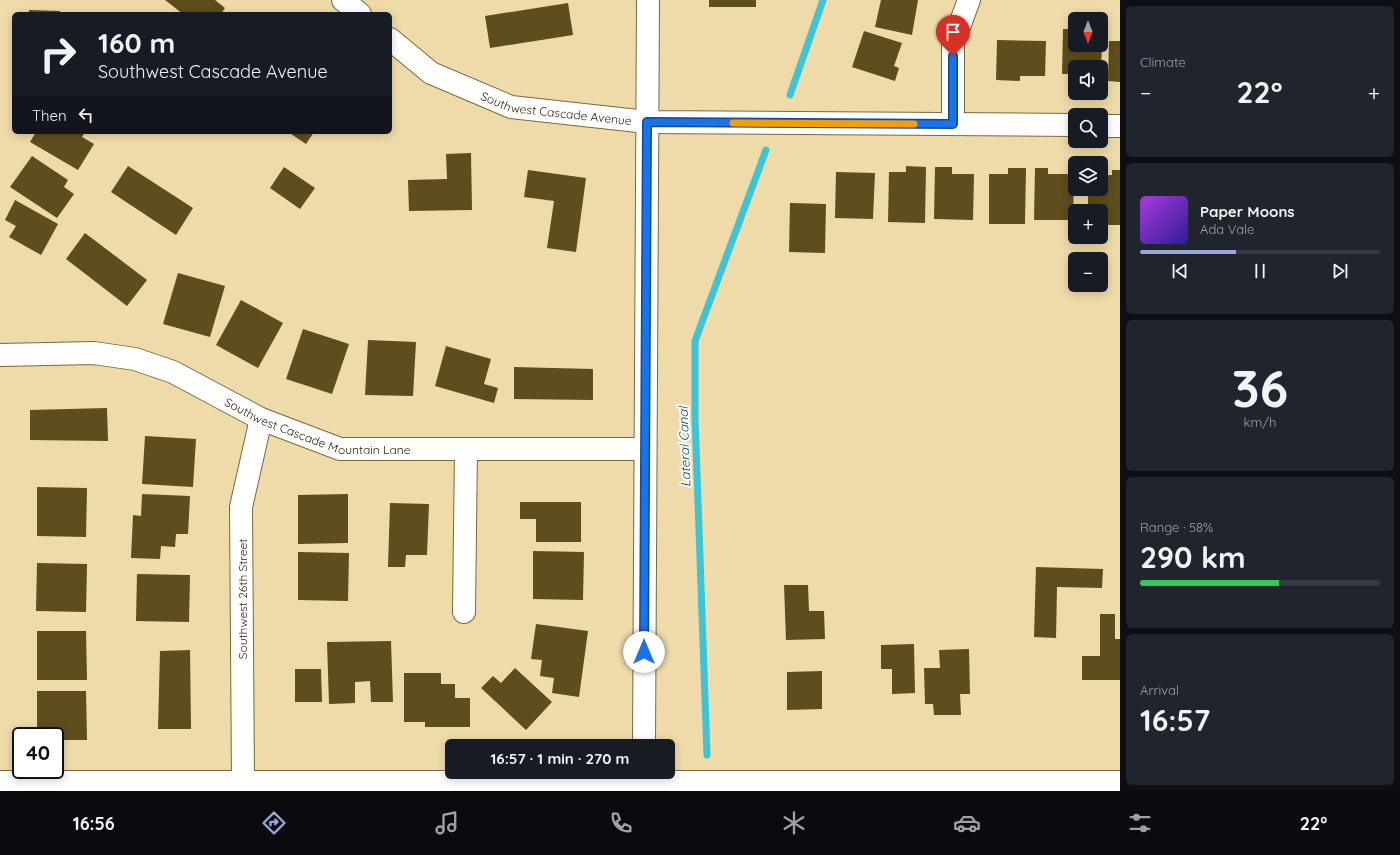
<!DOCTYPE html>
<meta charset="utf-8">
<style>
:root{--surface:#171b24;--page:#20242c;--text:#f1f3f6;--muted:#9ea1a6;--line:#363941;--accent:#9ba6db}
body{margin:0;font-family:Quicksand,sans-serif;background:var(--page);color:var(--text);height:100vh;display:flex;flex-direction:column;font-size:15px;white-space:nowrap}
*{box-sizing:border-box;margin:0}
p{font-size:13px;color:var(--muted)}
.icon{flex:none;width:22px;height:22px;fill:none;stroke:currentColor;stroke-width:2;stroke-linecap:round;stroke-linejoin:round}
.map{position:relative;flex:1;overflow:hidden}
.side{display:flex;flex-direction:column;gap:6px;padding:6px;background:#0d0f14;width:280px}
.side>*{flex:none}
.guide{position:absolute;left:12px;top:12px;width:380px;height:122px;border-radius:6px;box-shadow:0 2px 10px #0003;background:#171b24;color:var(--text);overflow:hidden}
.needle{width:26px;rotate:180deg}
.fabs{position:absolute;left:1068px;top:12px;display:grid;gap:8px}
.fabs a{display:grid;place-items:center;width:40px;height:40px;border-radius:6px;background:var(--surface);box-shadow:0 2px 10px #0003;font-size:20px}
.speed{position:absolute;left:12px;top:727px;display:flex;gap:8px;font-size:20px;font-weight:700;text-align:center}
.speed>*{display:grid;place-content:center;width:52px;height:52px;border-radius:50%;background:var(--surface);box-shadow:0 2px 10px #0003;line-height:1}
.speed .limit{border:2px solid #111;border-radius:6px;background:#fff;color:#111}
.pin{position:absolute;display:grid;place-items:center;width:34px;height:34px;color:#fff;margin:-41px -17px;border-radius:50% 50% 50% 0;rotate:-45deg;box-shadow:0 0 4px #0007}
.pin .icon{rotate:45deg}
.me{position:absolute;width:44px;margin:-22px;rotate:0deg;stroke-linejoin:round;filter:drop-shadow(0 0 3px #0008)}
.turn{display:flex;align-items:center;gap:14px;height:84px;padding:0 20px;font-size:18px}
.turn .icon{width:52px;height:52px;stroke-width:2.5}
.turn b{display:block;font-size:28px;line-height:34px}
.then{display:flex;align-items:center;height:38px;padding:0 20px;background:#0003;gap:8px;font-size:15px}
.big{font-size:30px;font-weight:700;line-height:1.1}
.side .card{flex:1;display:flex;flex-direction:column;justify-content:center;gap:6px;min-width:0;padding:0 14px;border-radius:6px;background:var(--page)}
.side .dial{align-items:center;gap:0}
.dial b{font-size:52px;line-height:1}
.song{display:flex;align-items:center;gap:12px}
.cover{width:48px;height:48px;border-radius:6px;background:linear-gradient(135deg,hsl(280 70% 55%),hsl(250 70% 35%))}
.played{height:4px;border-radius:2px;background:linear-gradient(90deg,var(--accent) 40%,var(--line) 40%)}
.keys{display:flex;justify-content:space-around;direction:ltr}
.heat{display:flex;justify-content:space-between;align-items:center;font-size:22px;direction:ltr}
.charge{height:6px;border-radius:3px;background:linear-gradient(90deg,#34c759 58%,var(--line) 0)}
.trip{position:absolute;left:445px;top:739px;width:230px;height:40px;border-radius:6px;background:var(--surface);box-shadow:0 2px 10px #0003;font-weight:700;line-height:40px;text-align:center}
.dock{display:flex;height:64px;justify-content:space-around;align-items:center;background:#090b0e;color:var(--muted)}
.dock .icon{width:28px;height:28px}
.dock .on{color:var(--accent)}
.dock b{font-size:18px;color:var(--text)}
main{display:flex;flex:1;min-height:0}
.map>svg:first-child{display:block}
</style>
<main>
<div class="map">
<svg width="1120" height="791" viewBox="0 0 1120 791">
<rect width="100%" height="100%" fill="#efdba9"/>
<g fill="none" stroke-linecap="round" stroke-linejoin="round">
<g stroke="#3cc4d7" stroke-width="7">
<polyline points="790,95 823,0"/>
<polyline points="707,755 695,417 695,341 766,150"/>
</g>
</g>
<g fill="#5e4d1d">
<polygon points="165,0 215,0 225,8 221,14 183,14"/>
<rect x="709" y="0" width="47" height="7"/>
<polygon points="881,0 918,0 912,35 875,27"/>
<polygon points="568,3 573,35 490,48 485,16"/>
<polygon points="29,10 60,11 60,14 29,14"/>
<polygon points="1063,29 1075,29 1075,45 1102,45 1101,67 1075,67 1075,74 1062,74"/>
<polygon points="864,31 902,43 894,66 899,68 895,81 852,67"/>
<polygon points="997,40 1046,41 1045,76 1020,76 1020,81 996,80"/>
<polygon points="1109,41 1120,41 1120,82 1108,81"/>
<polygon points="36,132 85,132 82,137 94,144 78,170 30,142"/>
<polygon points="288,132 314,132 306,144"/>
<polygon points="471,153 472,210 409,211 408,180 447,179 446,154"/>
<polygon points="32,156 68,180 64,187 74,194 57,218 10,187"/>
<polygon points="128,166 193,208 176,235 111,192"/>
<polygon points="906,166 926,167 925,223 888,222 889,172 906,172"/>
<polygon points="284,167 315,188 300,209 270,188"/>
<polygon points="935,167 952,167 952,174 974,174 973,220 934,219"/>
<polygon points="1008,168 1026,168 1025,224 989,224 989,174 1008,174"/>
<polygon points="1035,168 1048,168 1048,174 1074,174 1073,220 1034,220"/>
<polygon points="528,170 586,178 576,252 547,248 554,201 524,197"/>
<polygon points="1112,170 1120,170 1120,225 1101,225 1101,211 1088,211 1088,189 1101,189 1101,175 1112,175"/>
<polygon points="836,172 875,173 873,219 835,218"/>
<polygon points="15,200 58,224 41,255 9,237 16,226 5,220"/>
<polygon points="790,203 826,204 825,253 789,252"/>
<polygon points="85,233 147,280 127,306 66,259"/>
<polygon points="178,273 225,286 210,337 163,324"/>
<polygon points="241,300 283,323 258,368 216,345"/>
<polygon points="303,329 349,344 332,394 286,379"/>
<polygon points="368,340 416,342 413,396 365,395"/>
<polygon points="446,346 491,359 484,384 498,388 494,403 435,386"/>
<polygon points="514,367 593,369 593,400 514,399"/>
<polygon points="107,408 108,441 30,440 30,410"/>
<polygon points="145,436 196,439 193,487 142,484"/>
<polygon points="37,487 87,488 86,537 37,536"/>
<polygon points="142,494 190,496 188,534 176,534 175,547 161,546 160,559 131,558 133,515 141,516"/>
<polygon points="348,494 348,543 298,544 298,495"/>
<polygon points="520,502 581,502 581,542 536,542 536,519 520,519"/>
<polygon points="390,503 429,504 427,555 406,555 405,567 388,567"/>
<polygon points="533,551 584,552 583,600 533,599"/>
<polygon points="298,552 349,553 348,601 298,600"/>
<polygon points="37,563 87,564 86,612 36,611"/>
<polygon points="1036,567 1103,569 1102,588 1057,587 1056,638 1034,637"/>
<polygon points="137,574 190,575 189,622 136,621"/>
<polygon points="784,585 808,585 809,611 824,611 825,639 786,640"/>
<polygon points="1100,614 1115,614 1115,639 1120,639 1120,680 1082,680 1082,656 1100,656"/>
<polygon points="536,624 588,631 579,697 552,693 554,678 540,676 542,660 531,659"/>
<polygon points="37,631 86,631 87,680 37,680"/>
<polygon points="391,641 393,702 371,702 370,681 355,682 355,703 329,704 327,642"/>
<polygon points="914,644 915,693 892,694 892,669 881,669 881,645"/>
<polygon points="969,649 970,694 960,694 961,715 934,715 933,704 925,704 924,668 940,668 939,650"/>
<polygon points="190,650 191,729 158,729 160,651"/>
<polygon points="515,668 552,702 526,730 481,688 493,676 501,683"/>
<polygon points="295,669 321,669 322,702 295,702"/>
<polygon points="822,671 822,709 787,710 787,672"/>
<polygon points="404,673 441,673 441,684 455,684 455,698 470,698 470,727 425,727 425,722 404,722"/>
<polygon points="37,691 86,691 87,740 55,740 55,736 37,736"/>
</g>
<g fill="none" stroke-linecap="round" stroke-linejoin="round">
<g stroke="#7b693a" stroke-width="24">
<g id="minor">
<polyline points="343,0 360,14"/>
<path id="s1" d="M390,39L431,73L511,107L647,122L1075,125"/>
<polyline points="953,124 953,43 969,0"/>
<polyline points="1101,126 1120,126"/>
<path id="s2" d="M0,355L94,353L135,359L173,372L261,419L340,449H645"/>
<polyline points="464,612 466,449"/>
<polyline points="243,782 241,507 261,419"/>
</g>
</g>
<g stroke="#7b693a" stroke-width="24">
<g id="tertiary">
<polyline points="644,746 648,0"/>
<polyline points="0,782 1120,782"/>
</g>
</g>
<use href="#minor" stroke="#fff" stroke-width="22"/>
<use href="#tertiary" stroke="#fff" stroke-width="22"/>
</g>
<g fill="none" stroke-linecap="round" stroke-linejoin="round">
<g stroke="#114b97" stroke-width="10">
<polyline id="route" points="644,652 647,122 953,124 953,56"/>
</g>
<use href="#route" stroke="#1a73e8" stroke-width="7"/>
<polyline stroke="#f59e0b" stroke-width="7" points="733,123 914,124"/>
</g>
<g text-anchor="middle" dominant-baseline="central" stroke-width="4" stroke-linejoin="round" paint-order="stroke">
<g font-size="12" fill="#261e0a" stroke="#fefefe">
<text stroke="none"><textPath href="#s1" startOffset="185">Southwest Cascade Avenue</textPath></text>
<text stroke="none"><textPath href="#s2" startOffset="333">Southwest Cascade Mountain Lane</textPath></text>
<text transform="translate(242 599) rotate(-90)">Southwest 26th Street</text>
</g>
<g font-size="13" font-style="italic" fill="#124c54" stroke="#fefefe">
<text transform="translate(684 447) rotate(-92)">Lateral Canal</text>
</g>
</g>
</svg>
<div class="fabs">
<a><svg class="needle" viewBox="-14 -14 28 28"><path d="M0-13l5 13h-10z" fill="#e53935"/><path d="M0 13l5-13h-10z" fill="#9ea1a6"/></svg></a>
<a><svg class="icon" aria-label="sound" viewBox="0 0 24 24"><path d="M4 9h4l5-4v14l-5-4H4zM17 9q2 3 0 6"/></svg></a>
<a><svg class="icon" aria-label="search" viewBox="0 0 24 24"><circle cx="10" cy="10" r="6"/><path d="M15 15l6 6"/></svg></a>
<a><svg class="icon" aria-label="layers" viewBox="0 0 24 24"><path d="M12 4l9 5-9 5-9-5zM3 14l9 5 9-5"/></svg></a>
<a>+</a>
<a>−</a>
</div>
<div class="speed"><div class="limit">40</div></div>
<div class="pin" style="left:953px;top:56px;background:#d93025"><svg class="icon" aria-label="arrive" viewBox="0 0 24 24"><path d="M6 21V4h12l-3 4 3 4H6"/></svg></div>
<svg class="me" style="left:644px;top:652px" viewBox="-20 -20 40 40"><circle r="19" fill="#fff"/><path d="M0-13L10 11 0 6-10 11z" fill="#1a73e8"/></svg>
<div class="trip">16:57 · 1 min · 270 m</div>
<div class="guide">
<div class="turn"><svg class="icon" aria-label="right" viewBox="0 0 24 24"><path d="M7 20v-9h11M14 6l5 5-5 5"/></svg><div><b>160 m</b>Southwest Cascade Avenue</div></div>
<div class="then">Then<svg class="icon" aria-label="left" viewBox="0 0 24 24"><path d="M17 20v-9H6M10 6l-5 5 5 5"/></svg></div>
</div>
</div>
<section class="side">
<div class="card"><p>Climate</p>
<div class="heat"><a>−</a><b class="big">22°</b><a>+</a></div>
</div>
<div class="card">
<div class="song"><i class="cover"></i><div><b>Paper Moons</b><p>Ada Vale</p></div></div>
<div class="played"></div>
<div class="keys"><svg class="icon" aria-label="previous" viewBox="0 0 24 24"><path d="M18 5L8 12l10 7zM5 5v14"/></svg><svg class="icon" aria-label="pause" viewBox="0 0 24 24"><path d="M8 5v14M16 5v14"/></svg><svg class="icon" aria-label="next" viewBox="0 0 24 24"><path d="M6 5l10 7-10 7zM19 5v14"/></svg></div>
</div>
<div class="card dial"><b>36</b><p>km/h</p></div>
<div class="card"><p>Range · 58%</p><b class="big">290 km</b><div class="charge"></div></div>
<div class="card"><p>Arrival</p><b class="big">16:57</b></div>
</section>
</main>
<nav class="dock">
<b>16:56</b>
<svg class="icon on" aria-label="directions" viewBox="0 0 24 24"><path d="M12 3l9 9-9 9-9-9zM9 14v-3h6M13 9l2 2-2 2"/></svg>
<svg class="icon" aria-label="music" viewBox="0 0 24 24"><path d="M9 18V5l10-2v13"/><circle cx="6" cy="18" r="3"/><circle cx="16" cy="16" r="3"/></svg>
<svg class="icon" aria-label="phone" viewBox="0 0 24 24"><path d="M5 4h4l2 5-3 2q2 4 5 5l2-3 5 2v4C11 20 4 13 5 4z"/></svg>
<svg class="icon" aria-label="climate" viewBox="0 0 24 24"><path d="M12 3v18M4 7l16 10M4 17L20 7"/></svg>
<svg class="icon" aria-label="car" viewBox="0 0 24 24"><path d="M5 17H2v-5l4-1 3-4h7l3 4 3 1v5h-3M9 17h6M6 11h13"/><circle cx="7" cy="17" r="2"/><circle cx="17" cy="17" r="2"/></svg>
<svg class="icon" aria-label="filters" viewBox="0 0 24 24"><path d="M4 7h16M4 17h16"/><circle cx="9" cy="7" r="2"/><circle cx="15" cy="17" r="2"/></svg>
<b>22°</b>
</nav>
